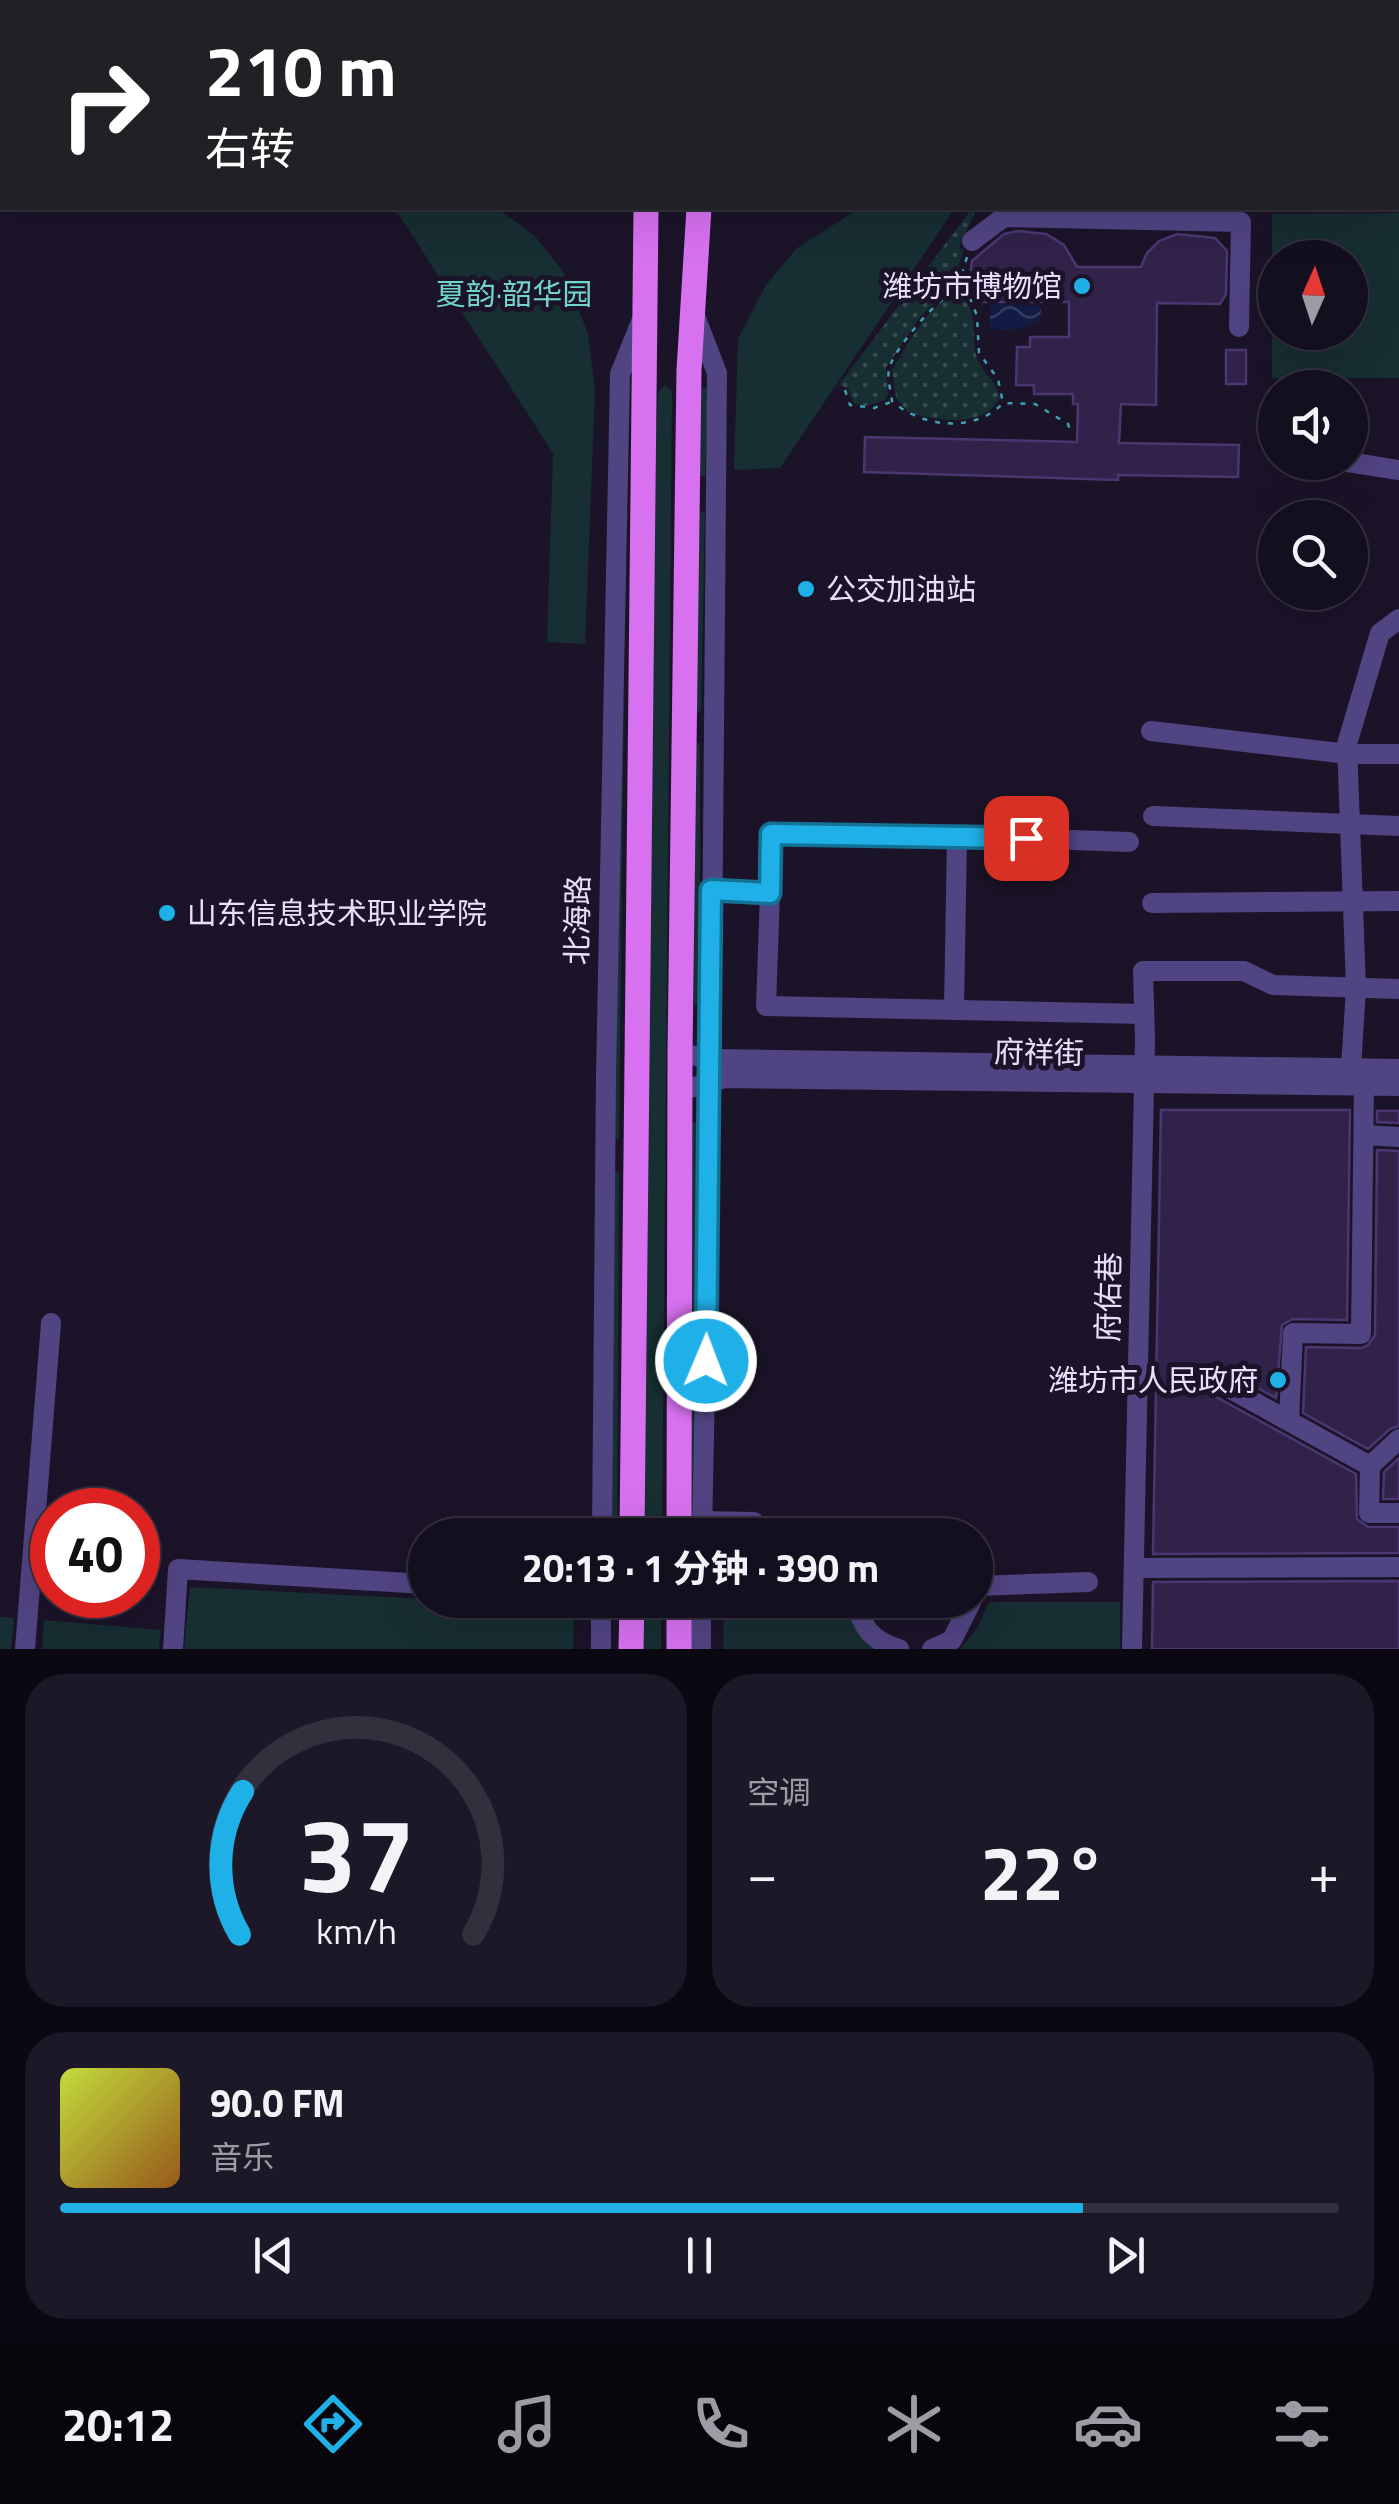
<!DOCTYPE html>
<html lang="zh">
<meta charset="utf-8">
<style>
:root{--surface:#140f1f;--page:#1d1828;--text:#f1f3f6;--muted:#9d9ca4;--line:#332f3d;--accent:#1fb0e7}
body{margin:0;font-family:"Titillium Web","Noto Sans SC",sans-serif;background:var(--page);color:var(--text);height:100vh;display:flex;flex-direction:column;font-size:38px;white-space:nowrap}
*{box-sizing:border-box;margin:0}
p{font-size:32px;color:var(--muted)}
.icon{flex:none;width:55px;height:55px;fill:none;stroke:currentColor;stroke-width:2;stroke-linecap:round;stroke-linejoin:round}
.map{position:relative;height:1649px;overflow:hidden}
.details{display:flex;flex-direction:column;gap:25px;padding:25px;background:#0b0811;flex:1}
.details>*{flex:none}
.banner{position:absolute;left:0px;top:0px;width:1400px;height:210px;box-shadow:0 10px 40px #0002,0 0 0 2px var(--line);background:#202124;color:#fff;overflow:hidden}
.needle{width:65px;rotate:3deg}
.buttons{position:absolute;left:1258px;top:240px;display:grid;gap:20px}
.buttons a{display:grid;place-items:center;width:110px;height:110px;border-radius:50%;background:var(--surface);box-shadow:0 10px 40px #0002,0 0 0 2px var(--line);font-size:50px}
.speed{position:absolute;left:30px;top:1488px;display:flex;gap:20px;font-size:50px;font-weight:700;text-align:center}
.speed>*{display:grid;place-content:center;width:130px;height:130px;border-radius:50%;background:var(--surface);box-shadow:0 10px 40px #0002,0 0 0 2px var(--line);line-height:1}
.speed .limit{border:15px solid #d22;background:#fff;color:#111}
.pin{position:absolute;display:grid;place-items:center;width:85px;height:85px;color:#fff;margin:-42px;border-radius:20px;box-shadow:0 5px 15px #0006}
.me{position:absolute;width:110px;margin:-55px;rotate:1deg;stroke-linejoin:round;filter:drop-shadow(0 0 8px #0008)}
.turn{display:flex;align-items:center;gap:35px;height:210px;padding:0 40px;font-size:45px}
.turn .icon{width:130px;height:130px;stroke-width:2.5}
.turn b{display:block;font-size:70px;line-height:85px}
.big{font-size:75px;font-weight:700;line-height:1.1}
.details .card{flex:1;display:flex;flex-direction:column;justify-content:center;gap:15px;min-width:0;padding:0 35px;border-radius:40px;background:var(--page)}
.details .dial{align-items:center;gap:0}
.dial svg{height:260px;overflow:visible;fill:none;stroke:var(--line);stroke-width:7;stroke-linecap:round;text-anchor:middle}
.dial text{fill:var(--text);stroke:none}
.song{display:flex;align-items:center;gap:30px}
.cover{width:120px;height:120px;border-radius:15px;background:linear-gradient(135deg,hsl(70 70% 55%),hsl(30 70% 35%))}
.played{height:10px;border-radius:5px;background:linear-gradient(90deg,var(--accent) 80%,var(--line) 80%)}
.keys{display:flex;justify-content:space-around;direction:ltr}
.heat{display:flex;justify-content:space-between;align-items:center;font-size:55px;direction:ltr}
.details .tiles{flex:1;display:grid;gap:25px;grid-template-columns:1fr 1fr}
.card:last-child{grid-column:span 2}
.trip{position:absolute;left:408px;top:1518px;width:585px;height:100px;border-radius:50px;background:var(--surface);box-shadow:0 10px 40px #0002,0 0 0 2px var(--line);font-weight:700;line-height:100px;text-align:center}
.dock{display:flex;height:160px;justify-content:space-around;align-items:center;background:#08060c;color:var(--muted)}
.dock .icon{width:70px;height:70px}
.dock .selected{color:var(--accent)}
.dock b{font-size:45px;color:var(--text)}
.map>svg:first-child{display:block}
</style>
<div class="map">
<svg width="1399" height="1649" viewBox="0 0 1399 1649">
<defs>
<pattern id="grass-dots" width="8" height="8" patternUnits="userSpaceOnUse" patternTransform="scale(2.5)"><rect width="8" height="8" fill="#172e32"/><path d="M2 2h.1M6 6h.1" fill="none" stroke="#394c51" stroke-width="1.8" stroke-linecap="round"/></pattern>
<pattern id="water-waves" width="16" height="10" patternUnits="userSpaceOnUse" patternTransform="scale(2.5)"><rect width="16" height="10" fill="#111b44"/><path d="M0 5q4-4 8 0t8 0" fill="none" stroke="#343c60"/></pattern>
</defs>
<rect width="100%" height="100%" fill="#1b1429"/>
<g fill="url(#grass-dots)">
<polygon points="970,211 975,212 959,247 964,250 951,287 920,317 886,368 888,395 885,400 867,406 854,404 848,388 839,385"/>
<path d="M956,294C985,311 967,339 979,362C987,378 994,377 1000,398C983,429 936,421 908,412L896,398L892,370C908,346 927,304 956,294Z"/>
</g>
<g fill="#172e32" fill-rule="evenodd">
<polygon points="235,0 560,0 235,2"/>
<polygon points="794,0 1399,0 1399,89 1398,2"/>
<polygon points="388,208 496,208 535,236 565,274 588,334 595,391 585,644 547,642 553,453 399,215"/>
<polygon points="860,208 955,208 780,468 734,470 738,339 766,285 797,248"/>
<path d="M1399,213V378H1272V214ZM1275,258H1350V332H1275Z"/>
<polygon points="665,385 672,391 662,1535 643,1535 656,433 658,393"/>
<polygon points="701,388 708,388 705,476 699,476"/>
<polygon points="700,512 705,513 701,711 696,713"/>
<polygon points="618,701 624,701 619,1139 613,1139"/>
<polygon points="695,743 700,743 700,1005 694,1005"/>
<polygon points="699,1122 694,1535 688,1535 691,1123"/>
<polygon points="612,1172 619,1172 617,1535 610,1535"/>
<polygon points="190,1587 527,1604 528,1600 574,1600 573,1649 184,1649"/>
<polygon points="642,1600 661,1600 661,1649 641,1649"/>
<polygon points="724,1600 849,1600 877,1649 723,1649"/>
<polygon points="989,1602 1120,1602 1120,1649 960,1649 978,1627"/>
<polygon points="0,1617 14,1618 11,1649 0,1649"/>
<polygon points="44,1620 161,1630 159,1649 42,1649"/>
</g>
<path fill="url(#water-waves)" d="M991,304L1040,306L1042,317C1031,328 1002,335 989,326Z"/>
<g fill="#302248" stroke="#4c3671" stroke-width="2.5">
<polygon points="1018,231 1046,234 1064,245 1077,267 1141,267 1147,253 1159,241 1177,234 1215,238 1227,251 1226,294 1220,304 1157,303 1156,405 1121,404 1119,443 1239,445 1238,477 1118,475 1118,480 864,472 865,437 1077,442 1078,404 1073,404 1073,394 1034,394 1034,385 1016,385 1017,347 1030,347 1030,337 1069,337 1069,302 981,302 973,294 970,279 972,261 1004,234"/>
<rect x="1226" y="350" width="20" height="34"/>
<polygon points="1161,1110 1350,1110 1347,1320 1293,1319 1282,1325 1276,1398 1215,1365 1201,1366 1195,1378 1202,1389 1356,1474 1357,1519 1368,1527 1399,1527 1399,1553 1153,1554"/>
<polygon points="1377,1111 1399,1111 1399,1123 1377,1122"/>
<polygon points="1377,1150 1399,1151 1399,1426 1390,1429 1368,1449 1303,1413 1306,1347 1362,1348 1368,1345 1375,1335"/>
<polygon points="1399,1458 1399,1499 1383,1499 1384,1472"/>
<polygon points="1399,1581 1399,1649 1152,1649 1153,1582"/>
</g>
<g fill="none" stroke-linecap="round" stroke-linejoin="round">
<g stroke="#3ea3b0" stroke-width="2.5" stroke-dasharray="5 8" stroke-linecap="butt">
<path d="M967,257L957,290C939,296 893,350 889,369C887,378 891,392 892,401C922,428 975,433 1003,403L1035,404L1068,424L1071,433"/>
<polyline points="958,291 971,300 977,316 979,353 998,379 1003,403"/>
<polyline points="845,390 850,405 874,408 891,402"/>
</g>
<g stroke="#514483" stroke-width="20">
<polyline points="972,241 1004,217 1241,222 1239,327"/>
<polyline points="695,316 717,373 711,1081 702,1535"/>
<polyline points="1348,462 1399,470"/>
<polyline points="1151,731 1348,754 1399,754"/>
<polyline points="1153,816 1399,826"/>
<polyline points="957,836 1129,842"/>
<polyline points="711,890 770,893 766,1006 1144,1014"/>
<polyline points="770,893 771,834 957,836 954,1010"/>
<polyline points="1152,903 1399,901"/>
<polyline points="680,1053 711,1059 1399,1069"/>
<polyline points="1351,1069 1356,987 1347,744 1380,633 1399,619"/>
<polyline points="680,1091 725,1078 1399,1086"/>
<polyline points="1364,1135 1399,1137"/>
<polyline points="1209,1377 1370,1466"/>
<polyline points="1289,1421 1293,1333 1361,1334 1364,1085"/>
<polyline points="1399,1439 1370,1466 1369,1513 1399,1513"/>
<polyline points="702,1521 754,1522 753,1535"/>
<polyline points="602,1535 606,1075 620,374 641,322"/>
<polyline points="1134,1568 1399,1567"/>
<polyline points="975,1592 978,1586 1088,1582"/>
<path d="M855,1600C863,1628 870,1640 899,1649"/>
<polyline points="25,1649 51,1323"/>
<polyline points="173,1649 178,1569 425,1584"/>
<polyline points="601,1649 601,1600"/>
<polyline points="701,1649 701,1600"/>
<polyline points="932,1649 952,1640 972,1600"/>
<polyline points="1132,1649 1145,1039 1143,971 1244,971 1273,985 1399,989"/>
</g>
<g stroke="#d771f0" stroke-width="25">
<polyline points="643,0 643,2"/>
<polyline points="697,0 697,2"/>
<polyline points="0,79 2,79"/>
<polyline points="0,106 2,106"/>
<polyline points="1398,127 1399,127"/>
<polyline points="1398,157 1399,157"/>
<polyline points="632,1535 646,208"/>
<polyline points="679,1535 680,1053 689,370 699,208"/>
<polyline points="631,1649 632,1600"/>
<polyline points="679,1649 679,1600"/>
</g>
</g>
<g fill="none" stroke-linecap="round" stroke-linejoin="round">
<g stroke="#147296" stroke-width="25">
<polyline id="route" points="706,1361 711,890 770,893 771,834 1026,838"/>
</g>
<use href="#route" stroke="#1fb0e7" stroke-width="18"/>
</g>
<g fill="#1fb0e7" stroke="#1b1429" stroke-width="4">
<circle cx="1082" cy="286" r="10"/>
<circle cx="806" cy="589" r="10"/>
<circle cx="167" cy="913" r="10"/>
<circle cx="1278" cy="1380" r="10"/>
</g>
<g text-anchor="middle" dominant-baseline="central" stroke-width="10" stroke-linejoin="round" paint-order="stroke">
<g font-size="30" fill="#e7dffc" stroke="#1b1429" text-anchor="end">
<text x="1062" y="286">潍坊市博物馆</text>
<text x="826" y="589" text-anchor="start">公交加油站</text>
<text x="187" y="913" text-anchor="start">山东信息技术职业学院</text>
<text x="1258" y="1380">潍坊市人民政府</text>
</g>
<g font-size="30" fill="#71d5ce" stroke="#1b1429">
<text x="514" y="294">夏韵·韶华园</text>
</g>
<g font-size="30" fill="#e7dffc" stroke="#1b1429">
<text transform="translate(577 920) rotate(-89)">北海路</text>
<text transform="translate(1039 1052) rotate(1)">府祥街</text>
<text transform="translate(1108 1297) rotate(-89)">府佑巷</text>
</g>
</g>
</svg>
<div class="buttons">
<a><svg class="needle" viewBox="-14 -14 28 28"><path d="M0-13l5 13h-10z" fill="#e53935"/><path d="M0 13l5-13h-10z" fill="#9d9ca4"/></svg></a>
<a><svg class="icon" aria-label="sound" viewBox="0 0 24 24"><path d="M4 9h4l5-4v14l-5-4H4zM17 9q2 3 0 6"/></svg></a>
<a><svg class="icon" aria-label="search" viewBox="0 0 24 24"><circle cx="10" cy="10" r="6"/><path d="M15 15l6 6"/></svg></a>
</div>
<div class="speed"><div class="limit">40</div></div>
<div class="pin" style="left:1026px;top:838px;background:#d93025"><svg class="icon" aria-label="arrive" viewBox="0 0 24 24"><path d="M6 21V4h12l-3 4 3 4H6"/></svg></div>
<svg class="me" style="left:706px;top:1361px" viewBox="-20 -20 40 40"><circle r="17" fill="#1fb0e7" stroke="#fff" stroke-width="3"/><path d="M0-11L8 9 0 5-8 9z" fill="#fff"/></svg>
<div class="trip">20:13 · 1 分钟 · 390 m</div>
<div class="banner">
<div class="turn"><svg class="icon" aria-label="right" viewBox="0 0 24 24"><path d="M7 20v-9h11M14 6l5 5-5 5"/></svg><div><b>210 m</b>右转</div></div>
</div>
</div>
<section class="details">
<div class="tiles">
<div class="card dial"><svg viewBox="0 0 100 80">
<path d="M14 69A42 42 0 1 1 86 69"/>
<path d="M14 69A42 42 0 0 1 15 25" stroke="#1fb0e7"/>
<text x="50" y="56" font-size="32" font-weight="700">37</text>
<text x="50" y="72" font-size="11">km/h</text>
</svg></div>
<div class="card"><p>空调</p>
<div class="heat"><a>−</a><b class="big">22°</b><a>+</a></div>
</div>
<div class="card">
<div class="song"><i class="cover"></i><div><b>90.0 FM</b><p>音乐</p></div></div>
<div class="played"></div>
<div class="keys"><svg class="icon" aria-label="previous" viewBox="0 0 24 24"><path d="M18 5L8 12l10 7zM5 5v14"/></svg><svg class="icon" aria-label="pause" viewBox="0 0 24 24"><path d="M8 5v14M16 5v14"/></svg><svg class="icon" aria-label="next" viewBox="0 0 24 24"><path d="M6 5l10 7-10 7zM19 5v14"/></svg></div>
</div>
</div>
</section>
<nav class="dock">
<b>20:12</b>
<svg class="icon selected" aria-label="directions" viewBox="0 0 24 24"><path d="M12 3l9 9-9 9-9-9zM9 14v-3h6M13 9l2 2-2 2"/></svg>
<svg class="icon" aria-label="music" viewBox="0 0 24 24"><path d="M9 18V5l10-2v13"/><circle cx="6" cy="18" r="3"/><circle cx="16" cy="16" r="3"/></svg>
<svg class="icon" aria-label="phone" viewBox="0 0 24 24"><path d="M5 4h4l2 5-3 2q2 4 5 5l2-3 5 2v4C11 20 4 13 5 4z"/></svg>
<svg class="icon" aria-label="climate" viewBox="0 0 24 24"><path d="M12 3v18M4 7l16 10M4 17L20 7"/></svg>
<svg class="icon" aria-label="car" viewBox="0 0 24 24"><path d="M5 17H2v-5l4-1 3-4h7l3 4 3 1v5h-3M9 17h6M6 11h13"/><circle cx="7" cy="17" r="2"/><circle cx="17" cy="17" r="2"/></svg>
<svg class="icon" aria-label="filters" viewBox="0 0 24 24"><path d="M4 7h16M4 17h16"/><circle cx="9" cy="7" r="2"/><circle cx="15" cy="17" r="2"/></svg>
</nav>
